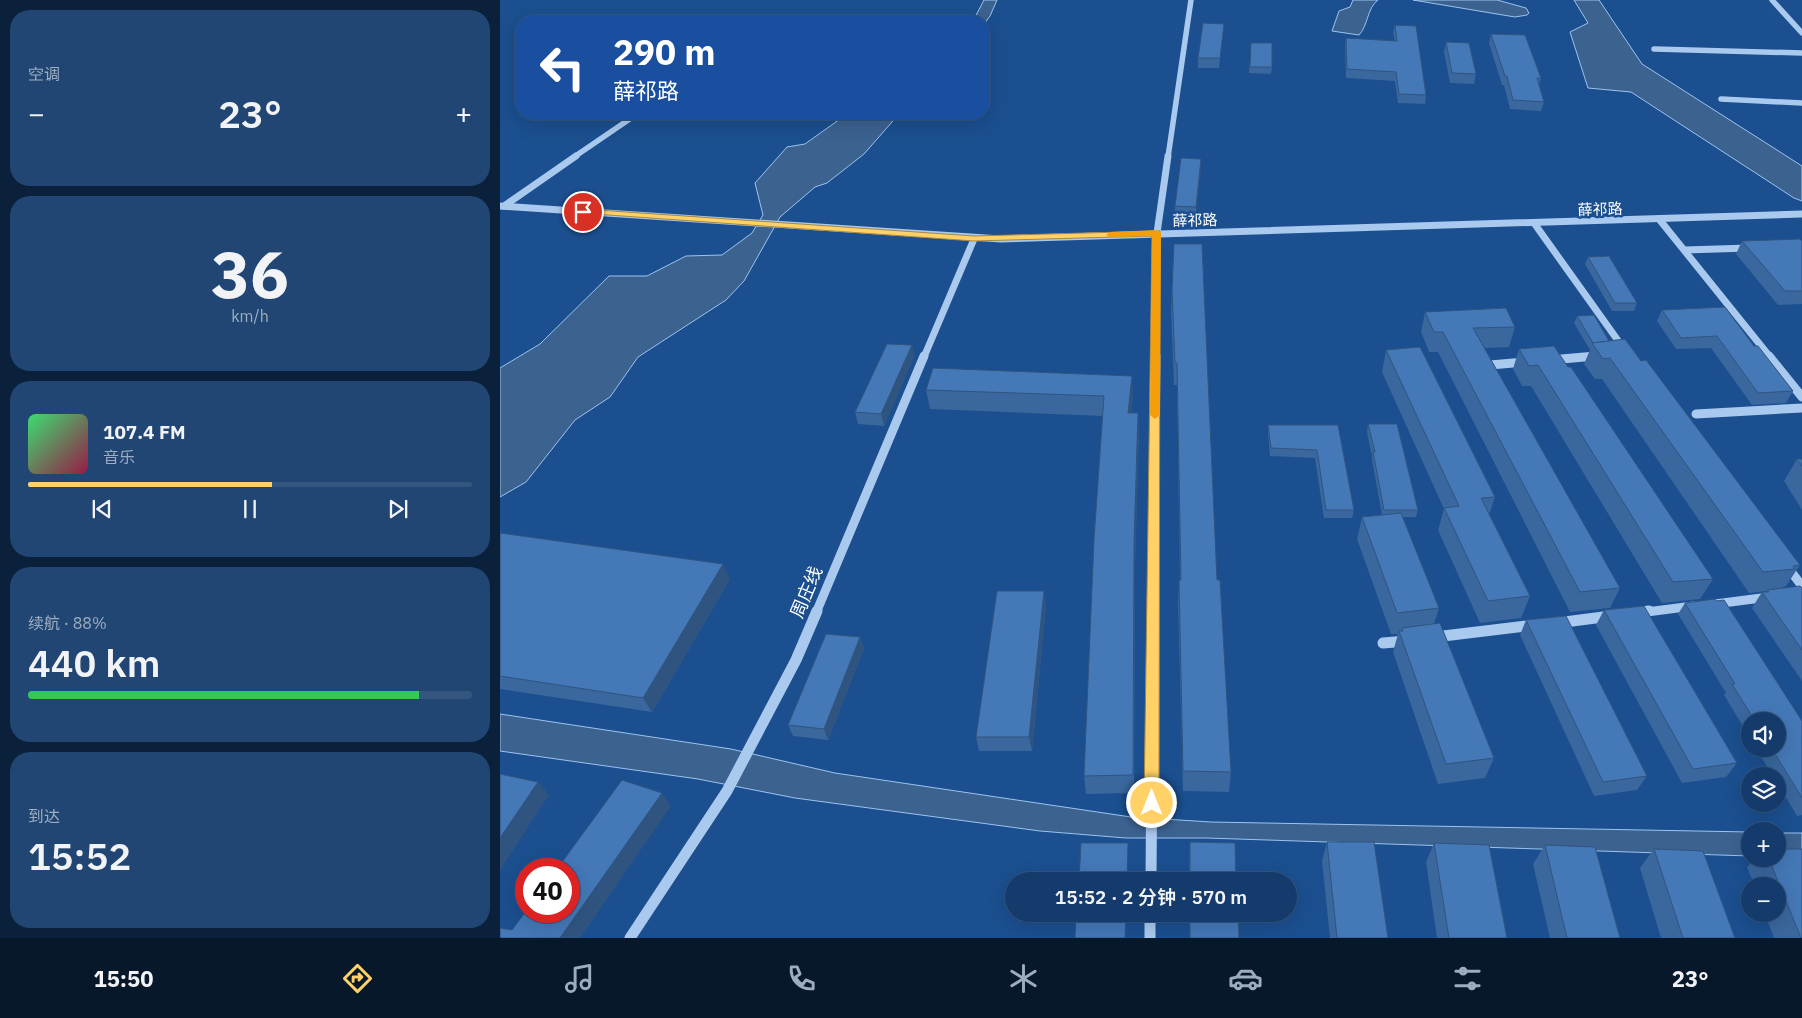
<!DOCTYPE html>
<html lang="zh">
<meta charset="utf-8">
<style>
:root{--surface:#143b6b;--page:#214673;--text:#f1f3f6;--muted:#9dadc1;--line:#33557e;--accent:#ffd166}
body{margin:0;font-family:"IBM Plex Sans","Noto Sans SC",sans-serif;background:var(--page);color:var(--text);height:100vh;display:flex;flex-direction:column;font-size:19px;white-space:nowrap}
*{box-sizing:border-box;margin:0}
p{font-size:16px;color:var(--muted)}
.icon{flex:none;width:28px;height:28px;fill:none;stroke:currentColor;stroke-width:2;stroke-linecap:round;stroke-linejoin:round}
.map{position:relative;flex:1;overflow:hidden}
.side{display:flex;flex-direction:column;gap:10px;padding:10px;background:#0b203b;width:500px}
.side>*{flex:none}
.hud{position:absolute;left:15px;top:15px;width:475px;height:105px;border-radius:20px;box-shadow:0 5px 20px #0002,0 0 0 1px var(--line);background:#1a4fa0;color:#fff;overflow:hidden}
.tools{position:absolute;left:1241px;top:712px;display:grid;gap:10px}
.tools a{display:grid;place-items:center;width:45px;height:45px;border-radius:50%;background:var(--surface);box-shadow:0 5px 20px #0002,0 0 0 1px var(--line);font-size:25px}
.speed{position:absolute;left:15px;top:858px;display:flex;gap:10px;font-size:25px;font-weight:700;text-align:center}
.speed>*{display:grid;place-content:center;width:65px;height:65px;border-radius:50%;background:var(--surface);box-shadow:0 5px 20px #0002,0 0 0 1px var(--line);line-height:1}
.speed .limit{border:8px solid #d22;background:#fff;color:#111}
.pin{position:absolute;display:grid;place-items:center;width:42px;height:42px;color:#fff;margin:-21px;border:2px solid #fff;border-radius:50%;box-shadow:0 1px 5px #0007}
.me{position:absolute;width:55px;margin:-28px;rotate:0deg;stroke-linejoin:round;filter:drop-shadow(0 0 4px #0008)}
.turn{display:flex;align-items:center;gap:18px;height:105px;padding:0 15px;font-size:22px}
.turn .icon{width:65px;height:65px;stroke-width:2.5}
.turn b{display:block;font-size:35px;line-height:42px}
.big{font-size:38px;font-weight:600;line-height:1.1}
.side .card{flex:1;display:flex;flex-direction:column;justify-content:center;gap:8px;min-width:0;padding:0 18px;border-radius:20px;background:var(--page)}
.side .dial{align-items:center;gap:0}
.dial b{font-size:65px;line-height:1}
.song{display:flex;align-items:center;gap:15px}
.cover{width:60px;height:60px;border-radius:8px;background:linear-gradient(135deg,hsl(140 70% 55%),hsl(340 70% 35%))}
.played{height:5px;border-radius:2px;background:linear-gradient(90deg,var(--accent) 55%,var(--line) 55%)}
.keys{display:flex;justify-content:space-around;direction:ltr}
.heat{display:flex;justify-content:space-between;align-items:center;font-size:28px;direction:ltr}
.charge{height:8px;border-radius:4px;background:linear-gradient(90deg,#34c759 88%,var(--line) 0)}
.trip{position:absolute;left:505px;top:872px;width:292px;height:50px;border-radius:25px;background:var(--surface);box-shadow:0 5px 20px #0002,0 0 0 1px var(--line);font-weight:600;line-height:50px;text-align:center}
.tab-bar{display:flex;height:80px;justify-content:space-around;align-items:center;background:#08182b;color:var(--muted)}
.tab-bar .icon{width:35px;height:35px}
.tab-bar .current{color:var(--accent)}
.tab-bar b{font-size:22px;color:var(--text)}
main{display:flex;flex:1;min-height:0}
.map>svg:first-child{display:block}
</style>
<main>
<section class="side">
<div class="card"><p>空调</p>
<div class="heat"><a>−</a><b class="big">23°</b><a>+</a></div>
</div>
<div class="card dial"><b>36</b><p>km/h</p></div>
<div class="card">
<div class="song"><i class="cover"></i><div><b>107.4 FM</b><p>音乐</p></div></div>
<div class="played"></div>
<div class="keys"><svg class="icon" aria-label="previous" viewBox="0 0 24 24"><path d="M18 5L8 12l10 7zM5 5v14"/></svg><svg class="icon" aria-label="pause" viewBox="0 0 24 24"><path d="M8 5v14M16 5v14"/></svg><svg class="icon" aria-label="next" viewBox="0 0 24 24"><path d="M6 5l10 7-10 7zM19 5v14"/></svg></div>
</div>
<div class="card"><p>续航 · 88%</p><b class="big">440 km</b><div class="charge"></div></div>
<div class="card"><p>到达</p><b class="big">15:52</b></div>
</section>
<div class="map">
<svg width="1302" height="938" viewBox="0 0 1302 938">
<rect width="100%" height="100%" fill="#1b4f8f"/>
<g fill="#3c6290" stroke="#9cc4f0">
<polygon points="484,0 497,0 490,16 484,24 484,21 473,21"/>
<path d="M853,0H878C867,8 868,26 859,35L832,31L839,11L850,7Z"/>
<polygon points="913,0 997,0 1026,8 1029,13 1027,15 1015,17"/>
<polygon points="1074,0 1099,0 1142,64 1302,166 1302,201 1294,198 1131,92 1088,88 1070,32 1088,23"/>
<polygon points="347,114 399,114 364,154 327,183 315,187 280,217 244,281 226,300 138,357 110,397 75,420 26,482 0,497 0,368 40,344 109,276 147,276 186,256 222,255 252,233 263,215 255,183 287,147 305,144"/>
<polygon points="0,714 231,749 335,773 631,817 711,822 1250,832 1250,856 707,838 626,838 540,831 295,798 198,779 0,751"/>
<rect x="1278" y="833" width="24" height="24"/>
</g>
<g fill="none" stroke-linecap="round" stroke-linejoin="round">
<g stroke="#a9c9ee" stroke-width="5.5">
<polyline points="1272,0 1302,33"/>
<polyline points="1154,49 1302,53"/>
<polyline points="1221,99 1302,103"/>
<polyline points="74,157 137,114"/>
<polyline points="668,157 691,0"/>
</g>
<g stroke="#a9c9ee" stroke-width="7">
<polyline points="0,206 501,239 1302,214"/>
<polyline points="4,206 76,156"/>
<polyline points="1159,219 1270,357"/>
<polyline points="1034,223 1124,349"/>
<polyline points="1185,250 1249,248"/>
<polyline points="424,357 474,239"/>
<polyline points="656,357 657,233 668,156"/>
<polyline points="1081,357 1097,356"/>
</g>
<g stroke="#a9c9ee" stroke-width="9">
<polyline points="1269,356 1302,397"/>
<polyline points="1050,360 1096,356"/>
<polyline points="990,365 1025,362"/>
<polyline points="1196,414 1302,408"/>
<polyline points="1286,565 1302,586"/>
<polyline points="1215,604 1269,597"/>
<polyline points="316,613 424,356"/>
<polyline points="653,613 656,356"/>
<polyline points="1139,613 1193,606"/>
</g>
<g stroke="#a9c9ee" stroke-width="11">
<polyline points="1136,613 1149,611"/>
<polyline points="1057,623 1111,616"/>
<polyline points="935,637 1034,625"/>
<polyline points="883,643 907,641"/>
<polyline points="651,881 653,611"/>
<polyline points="650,914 650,938"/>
<polyline points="130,938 227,791 296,660 317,611"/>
</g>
</g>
<g fill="#3a679d">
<polygon points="724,24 719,68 698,68 698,58"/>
<polygon points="895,25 926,95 925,104 898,103 895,81 846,78 845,47 846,38 895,41 893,33"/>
<polygon points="991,34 1041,78 1039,85 1044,102 1041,111 1010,109 1004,85 1002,85 989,43"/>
<polygon points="946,42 976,74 974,84 950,83 944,52"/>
<polygon points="751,43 772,67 771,74 749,73"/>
<polygon points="701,159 696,218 675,217 675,206"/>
<polygon points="1242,241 1302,241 1302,304 1278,305 1236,254"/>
<polygon points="1088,257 1137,303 1134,311 1112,311 1085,264"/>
<polygon points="672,289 717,580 731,772 729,792 683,791 678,602 679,580 680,580 677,385 674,385 671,310"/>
<polygon points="1162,310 1254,346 1293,391 1286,403 1252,405 1211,348 1176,349 1157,321"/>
<polygon points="925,312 1015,327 1009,347 984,348 1120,588 1110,608 1070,612 938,352 929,352 921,332"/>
<polygon points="1077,316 1109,341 1141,361 1300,565 1286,586 1283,587 1282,588 1302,588 1302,681 1252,608 1262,592 1266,592 1267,591 1249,593 1102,379 1095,379 1084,364 1090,350 1074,323"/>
<polygon points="412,345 414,357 384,426 358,424 355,412"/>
<polygon points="1019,349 1068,367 1213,579 1200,599 1162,603 1031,386 1022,386 1013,369"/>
<polygon points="886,350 995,497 989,515 1030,596 1021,618 980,623 938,530 944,509 882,372"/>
<polygon points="426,390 633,395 631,413 638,413 639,433 635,563 634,793 586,794 584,776 603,416 430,409"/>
<polygon points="868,424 918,510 916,517 902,517 939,608 934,624 994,758 985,778 938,784 893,652 898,634 891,634 857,539 862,517 882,515 872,460 872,456 867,432"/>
<polygon points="768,425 838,425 854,510 852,518 824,518 815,458 770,456 768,433"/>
<polygon points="1297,459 1302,459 1302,510 1284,481"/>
<polygon points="0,533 230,579 152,712 0,689"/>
<polygon points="1185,603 1302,721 1302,815 1297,816 1278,784 1278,776 1273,776 1256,749 1278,749 1278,721 1250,721 1250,738 1224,695 1226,693 1178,614"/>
<polygon points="546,606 532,751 479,751 476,737"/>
<polygon points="1104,610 1237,763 1226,777 1182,783 1096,625"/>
<polygon points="1026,620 1147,776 1137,790 1094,796 1020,635"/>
<polygon points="360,637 364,649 328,740 293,736 288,725"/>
<polygon points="690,842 736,881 689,881"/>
<polygon points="827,842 888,938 830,938 822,861"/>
<polygon points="934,843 1007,938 937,938 926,862"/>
<polygon points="1045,845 1120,938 1050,938 1033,864"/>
<polygon points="1154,849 1235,938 1161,938 1140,868"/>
<polygon points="1255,859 1278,859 1302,938 1274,938 1265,914 1278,914 1278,886 1255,886 1247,867"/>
<polygon points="689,914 738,914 739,938 690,938"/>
</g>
<g fill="#305480">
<polygon points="701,159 701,170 696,218 696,207"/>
<polygon points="412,345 414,357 384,426 381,414"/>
<polygon points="632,376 633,395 629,432 628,413"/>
<polygon points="638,413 639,433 635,563 634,793 634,544"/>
<polygon points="223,564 230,579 152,712 143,698"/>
<polygon points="544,591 546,606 532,751 529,737"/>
<polygon points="360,637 364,649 328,740 324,729"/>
<polygon points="38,782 49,795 0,870 0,838"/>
<polygon points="162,793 171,806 80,938 60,938"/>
</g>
<g fill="#4478b7" stroke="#305480">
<polygon points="703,23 724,24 720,58 698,58"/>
<polygon points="895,25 916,26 926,95 899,94 896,72 847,69 846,38 897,41"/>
<polygon points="991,34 1025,35 1041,78 1037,78 1044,102 1013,100 1007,76 1005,76"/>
<polygon points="946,42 969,43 976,74 952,73"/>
<polygon points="751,43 772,43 772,67 750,67"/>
<polygon points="681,158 701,159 696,207 675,206"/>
<polygon points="1300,239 1302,241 1302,291 1285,291 1242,241"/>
<polygon points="674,244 702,244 717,580 720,580 731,772 683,771 679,580 681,580 677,363 675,363 672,289"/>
<polygon points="1109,256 1137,303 1115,303 1088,257"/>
<polygon points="1225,307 1254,346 1258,346 1293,391 1258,393 1217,336 1181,338 1162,310"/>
<polygon points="1006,308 1015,327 973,328 1120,588 1080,592 943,332 934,332 925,312"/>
<polygon points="1094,315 1109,341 1093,343 1077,316"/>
<polygon points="1125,339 1141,361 1146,360 1300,565 1293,566 1295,569 1263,572 1110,358 1103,359 1092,343"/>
<polygon points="387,344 412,345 381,414 355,412"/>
<polygon points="1054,346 1068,367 1071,367 1213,579 1173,582 1038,365 1029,366 1019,349"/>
<polygon points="920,347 995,497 981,498 1030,596 988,601 944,508 959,506 886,350"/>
<polygon points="433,368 632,376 628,413 638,413 634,544 633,775 584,776 594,539 604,396 426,390"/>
<polygon points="868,424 897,424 918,510 884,510 873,452 875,452"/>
<polygon points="768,425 838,425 854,510 826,510 817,450 771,448"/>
<polygon points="1297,459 1302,459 1302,466"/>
<polygon points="901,513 939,608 897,613 862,517"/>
<polygon points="0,533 223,564 143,698 0,676"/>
<polygon points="1300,586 1302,588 1302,650 1262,592 1269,592 1267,590"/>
<polygon points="497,591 544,591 529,737 476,737"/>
<polygon points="1215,599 1216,601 1224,600 1302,721 1302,798 1272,749 1278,749 1278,721 1255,721 1232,684 1235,684 1185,603"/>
<polygon points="1144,606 1237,763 1193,769 1104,610"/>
<polygon points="1066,616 1147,776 1103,782 1026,620"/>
<polygon points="940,623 994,758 946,764 899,631 903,631 902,628"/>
<polygon points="326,634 360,637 324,729 288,725"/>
<polygon points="0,774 38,782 0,838"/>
<polygon points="122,780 162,793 60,938 0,938 0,928 12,930 26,911 69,911 69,869 57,869"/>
<polygon points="690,842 735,843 736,881 690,881"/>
<polygon points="827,842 874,842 888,938 837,938"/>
<polygon points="581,843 628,843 627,881 579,881"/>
<polygon points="934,843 989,845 1007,938 949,938"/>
<polygon points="1045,845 1095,847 1120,938 1067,938"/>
<polygon points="1154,849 1203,851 1235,938 1183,938"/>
<polygon points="1278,849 1302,849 1302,938 1301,938 1269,859 1278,859"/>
<polygon points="576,914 626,914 625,938 575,938"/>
<polygon points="690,914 738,914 739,938 690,938"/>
</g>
<polygon fill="#ffd166" stroke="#a68842" points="83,209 474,236 660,231 659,803 657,808 652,810 646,808 644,803 652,236 474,241 80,213 79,212"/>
<polygon fill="#f59e0b" points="657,230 661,233 660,415 655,419 650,415 652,236 610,237 606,235 610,232"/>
<g text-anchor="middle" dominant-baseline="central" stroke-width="5" stroke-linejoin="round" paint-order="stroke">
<g font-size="15" fill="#fff" stroke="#1b4f8f">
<text transform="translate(1100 209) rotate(-2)">薛祁路</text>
<text transform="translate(695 220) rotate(-1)">薛祁路</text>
</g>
<g font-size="18" fill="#fff" stroke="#1b4f8f">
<text transform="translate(306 592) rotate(-67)">周庄线</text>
</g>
</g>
</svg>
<div class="tools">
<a><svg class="icon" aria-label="sound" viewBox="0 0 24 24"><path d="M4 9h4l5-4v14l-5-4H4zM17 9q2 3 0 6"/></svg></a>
<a><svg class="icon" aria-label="layers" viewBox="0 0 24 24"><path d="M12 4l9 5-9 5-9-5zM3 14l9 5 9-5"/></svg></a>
<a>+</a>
<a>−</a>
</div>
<div class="speed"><div class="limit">40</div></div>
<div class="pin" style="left:83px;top:212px;background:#d93025"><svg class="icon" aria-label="arrive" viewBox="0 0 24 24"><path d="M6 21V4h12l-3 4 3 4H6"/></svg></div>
<svg class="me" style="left:652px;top:803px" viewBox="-20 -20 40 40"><circle r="17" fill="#ffd166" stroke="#fff" stroke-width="3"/><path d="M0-11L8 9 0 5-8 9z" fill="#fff"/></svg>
<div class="trip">15:52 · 2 分钟 · 570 m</div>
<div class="hud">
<div class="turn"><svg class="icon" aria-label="left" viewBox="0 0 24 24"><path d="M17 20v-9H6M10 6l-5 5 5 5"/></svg><div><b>290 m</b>薛祁路</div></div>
</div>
</div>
</main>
<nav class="tab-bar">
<b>15:50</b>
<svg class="icon current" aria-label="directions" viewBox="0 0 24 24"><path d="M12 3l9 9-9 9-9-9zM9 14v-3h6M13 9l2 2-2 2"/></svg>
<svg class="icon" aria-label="music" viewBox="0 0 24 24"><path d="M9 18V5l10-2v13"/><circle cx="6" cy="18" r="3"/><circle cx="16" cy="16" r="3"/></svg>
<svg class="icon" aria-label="phone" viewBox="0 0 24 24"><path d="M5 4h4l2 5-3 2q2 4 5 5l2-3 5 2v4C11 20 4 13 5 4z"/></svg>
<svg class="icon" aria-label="climate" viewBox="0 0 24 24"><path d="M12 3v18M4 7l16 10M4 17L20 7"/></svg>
<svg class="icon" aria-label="car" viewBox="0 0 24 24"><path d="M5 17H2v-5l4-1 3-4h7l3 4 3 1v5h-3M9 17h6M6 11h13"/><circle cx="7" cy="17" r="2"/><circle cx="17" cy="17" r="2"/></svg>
<svg class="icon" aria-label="filters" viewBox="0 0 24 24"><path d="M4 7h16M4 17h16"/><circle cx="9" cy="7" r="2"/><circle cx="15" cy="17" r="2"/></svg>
<b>23°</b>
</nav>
